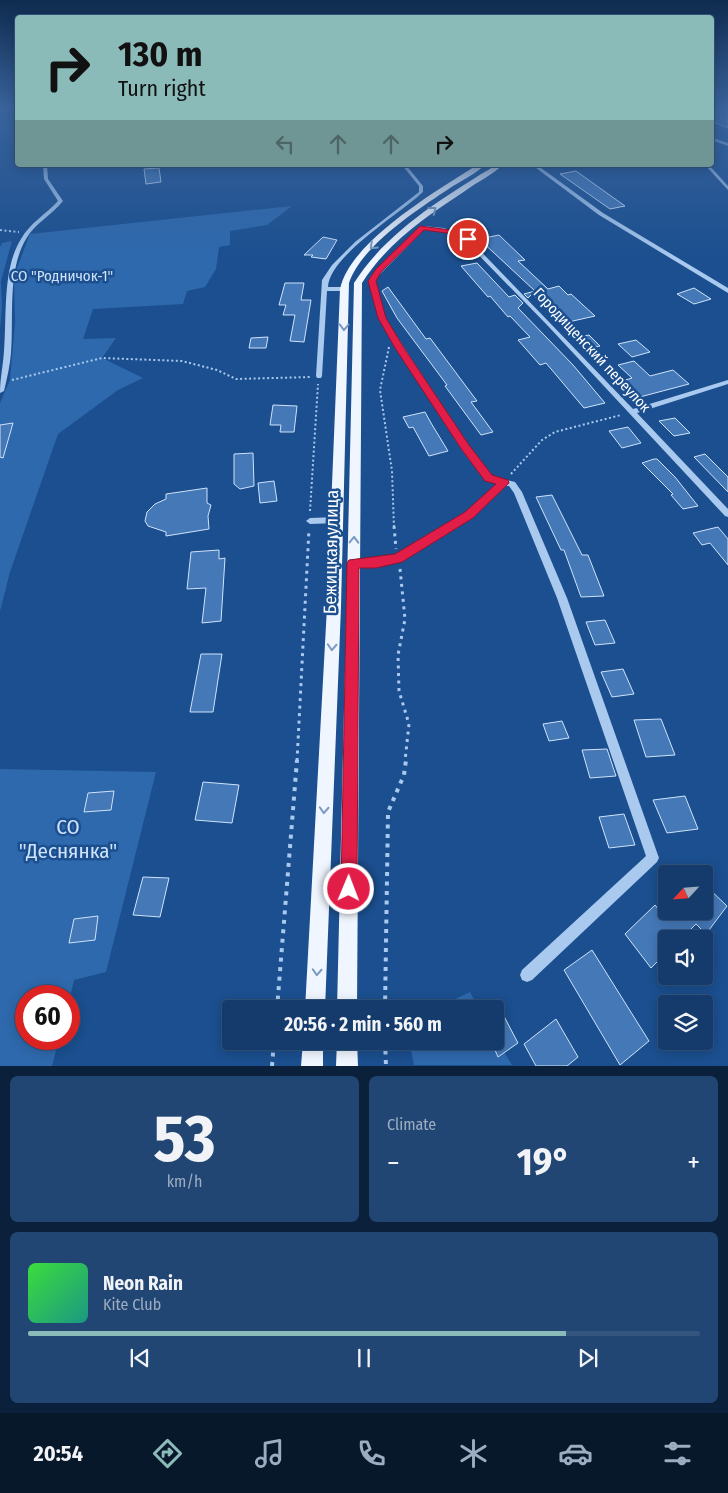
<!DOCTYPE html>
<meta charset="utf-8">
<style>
:root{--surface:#143b6b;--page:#214673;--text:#f1f3f6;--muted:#9dadc1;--line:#33557e;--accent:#8bbbb9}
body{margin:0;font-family:"Fira Sans Condensed",sans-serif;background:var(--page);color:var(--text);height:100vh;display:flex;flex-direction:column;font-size:19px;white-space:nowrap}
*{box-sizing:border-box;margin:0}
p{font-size:16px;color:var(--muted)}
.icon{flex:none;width:28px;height:28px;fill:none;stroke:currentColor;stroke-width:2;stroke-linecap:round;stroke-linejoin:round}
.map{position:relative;height:1066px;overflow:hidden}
.sheet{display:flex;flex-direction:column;gap:10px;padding:10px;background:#0b203b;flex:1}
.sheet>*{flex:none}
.banner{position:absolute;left:15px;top:15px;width:699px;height:152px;border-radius:5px;box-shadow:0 2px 12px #0003,0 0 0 1px var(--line);background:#8bbbb9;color:#111;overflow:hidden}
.needle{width:32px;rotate:244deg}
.buttons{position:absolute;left:658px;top:865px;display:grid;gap:10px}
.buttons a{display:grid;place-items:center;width:55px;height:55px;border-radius:5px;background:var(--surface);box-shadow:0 2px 12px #0003,0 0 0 1px var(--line);font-size:25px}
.speed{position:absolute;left:15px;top:985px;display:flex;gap:10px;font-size:25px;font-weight:700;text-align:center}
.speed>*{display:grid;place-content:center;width:65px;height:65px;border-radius:50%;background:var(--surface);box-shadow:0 2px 12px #0003,0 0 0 1px var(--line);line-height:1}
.speed .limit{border:8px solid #d22;background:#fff;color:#111}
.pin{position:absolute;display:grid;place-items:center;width:42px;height:42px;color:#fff;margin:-21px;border:2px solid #fff;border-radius:50%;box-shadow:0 1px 5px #0007}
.me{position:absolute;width:55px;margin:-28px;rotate:1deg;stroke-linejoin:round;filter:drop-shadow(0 0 4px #0008)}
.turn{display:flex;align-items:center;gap:18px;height:105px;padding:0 20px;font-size:22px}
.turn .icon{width:65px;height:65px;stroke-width:2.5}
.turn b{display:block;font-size:35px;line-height:42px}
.lanes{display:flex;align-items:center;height:48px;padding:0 20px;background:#0003;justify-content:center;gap:25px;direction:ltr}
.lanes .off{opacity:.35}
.big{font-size:38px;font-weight:700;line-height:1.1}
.sheet .tile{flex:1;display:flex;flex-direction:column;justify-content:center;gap:8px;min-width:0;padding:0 18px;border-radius:8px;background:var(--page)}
.sheet .dial{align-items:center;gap:0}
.dial b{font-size:65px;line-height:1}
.song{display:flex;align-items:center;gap:15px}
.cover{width:60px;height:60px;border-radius:8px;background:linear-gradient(135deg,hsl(120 70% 55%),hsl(170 70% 35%))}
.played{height:5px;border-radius:2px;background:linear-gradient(90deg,var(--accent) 80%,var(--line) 80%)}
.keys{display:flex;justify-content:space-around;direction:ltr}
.heat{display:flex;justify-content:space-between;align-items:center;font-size:28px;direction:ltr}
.sheet .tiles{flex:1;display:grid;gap:10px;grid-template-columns:1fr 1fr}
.tile:last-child{grid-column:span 2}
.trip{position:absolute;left:222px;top:1000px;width:282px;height:50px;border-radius:5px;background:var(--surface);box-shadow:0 2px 12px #0003,0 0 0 1px var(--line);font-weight:700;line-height:50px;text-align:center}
.tabs{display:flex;height:80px;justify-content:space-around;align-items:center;background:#08182b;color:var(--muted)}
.tabs .icon{width:35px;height:35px}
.tabs .current{color:var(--accent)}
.tabs b{font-size:22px;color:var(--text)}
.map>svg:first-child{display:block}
</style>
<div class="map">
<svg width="728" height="1066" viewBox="0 0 728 1066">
<rect width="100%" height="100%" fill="#1b4f8f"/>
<g fill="#2e69ad">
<polygon points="292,206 267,225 230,231 230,245 219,247 216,269 205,287 187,291 183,304 93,309 83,339 116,338 102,358 143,378 118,390 58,434 10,572 0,611 0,403 10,380 15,323 14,276 30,234"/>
<polygon points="12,241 1,281 2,308 0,329 0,247 2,243"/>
<polygon points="0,769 156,772 106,972 74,980 69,1001 69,996 26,996 26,1039 59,1039 52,1066 0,1066"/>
<polygon points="470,992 479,1009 434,1009"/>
<polygon points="496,1038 512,1065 414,1065 409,1041 496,1041"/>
</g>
<g fill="#4478b7" stroke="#cfe3fa">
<polygon points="722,109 728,111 728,128 711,121 711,110"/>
<polygon points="159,168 161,182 146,184 144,169"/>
<polygon points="576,171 625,206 610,209 560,174"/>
<polygon points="499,235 525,260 518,261 548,289 559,286 568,295 571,294 595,316 564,323 532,294 528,298 524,294 535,291 479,239"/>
<polygon points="323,237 337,240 326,259 311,257 313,255 304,255"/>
<polygon points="477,263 509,297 515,295 523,303 518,308 573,365 605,403 584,408 546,363 540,365 518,340 530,337 510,316 508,317 490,296 488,297 461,266"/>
<polygon points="285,283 304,283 301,300 311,300 304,342 290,341 295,315 283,315 286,305 279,305"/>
<polygon points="388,287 426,339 430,338 477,401 471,402 493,432 481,435 459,405 445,386 447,385 397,318 382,291"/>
<polygon points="694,288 711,299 694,304 677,294"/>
<polygon points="589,335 600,346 587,349 576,338"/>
<polygon points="268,337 266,348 249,348 251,338"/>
<polygon points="636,340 650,352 632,357 618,344"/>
<polygon points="634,361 650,376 673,370 689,384 636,398 625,387 627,386 622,381 632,378 618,365"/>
<polygon points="273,405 297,406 294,432 280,432 281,425 270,425"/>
<polygon points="425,412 431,423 448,451 429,456 413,427 409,428 403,417"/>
<polygon points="675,418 690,433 674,436 659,421"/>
<polygon points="13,423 3,458 0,457 0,425"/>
<polygon points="628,427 641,443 622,448 609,431"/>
<polygon points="253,453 254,486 240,489 234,484 234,454"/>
<polygon points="705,454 728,477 728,492 694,457"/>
<polygon points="654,459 657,459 675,477 698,506 683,509 671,495 673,494 642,463"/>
<polygon points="274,481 277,501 260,503 258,483"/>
<polygon points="207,488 207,503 211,505 208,516 209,529 166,536 166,532 148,526 145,521 147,512 155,504 166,499 166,494"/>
<polygon points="552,495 582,555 588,555 604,596 581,597 564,550 561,550 536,497"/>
<polygon points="718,527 728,539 728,565 710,543 702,545 693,533"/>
<polygon points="219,550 219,559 225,558 221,621 202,623 206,588 187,589 191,552"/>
<polygon points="605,620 615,643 595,645 586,622"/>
<polygon points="201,654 222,654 213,712 190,712"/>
<polygon points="623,669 634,694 612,697 601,672"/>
<polygon points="661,719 675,755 646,757 634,720"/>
<polygon points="562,721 569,738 549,741 543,724"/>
<polygon points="607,749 616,776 590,778 582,750"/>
<polygon points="203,782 239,785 232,823 195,820"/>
<polygon points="114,791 111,810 84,812 88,793"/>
<polygon points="685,796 698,829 667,833 653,800"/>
<polygon points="624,814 635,845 609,848 599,817"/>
<polygon points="143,877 169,878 160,917 133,915"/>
<polygon points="704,884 727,906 706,934 696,924 681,939 666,939 666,953 651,968 625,934 655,905 660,911 704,911"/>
<polygon points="98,916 95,940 69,943 74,919"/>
<polygon points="592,950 649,1041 620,1065 564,970"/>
<polygon points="496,1001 518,1043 498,1057 491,1041 496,1041"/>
<polygon points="556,1019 578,1057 567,1066 536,1066 524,1044"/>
</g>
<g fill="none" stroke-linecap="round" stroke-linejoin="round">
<g stroke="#a9c9ee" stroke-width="2" stroke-dasharray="2 2.5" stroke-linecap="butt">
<polyline points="0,230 19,232"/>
<polyline points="389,347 380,390 392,471 394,528"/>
<polyline points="12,380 102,358 182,361 217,370 236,379 311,377"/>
<polyline points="511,474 542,440 555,432 621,415"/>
<polyline points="310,511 318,384"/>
</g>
<g stroke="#a9c9ee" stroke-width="3" stroke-dasharray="3 4.5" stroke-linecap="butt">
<polyline points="394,526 396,549"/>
<polyline points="400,569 405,619 398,655 399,691 409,724 405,761"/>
<polyline points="297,761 309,529"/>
</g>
<g stroke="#a9c9ee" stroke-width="4" stroke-dasharray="4 5.5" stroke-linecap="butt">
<polyline points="277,1009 297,760"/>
<polyline points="385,1009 388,812 404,775 406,760"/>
<polyline points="385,1041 386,1066"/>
<polyline points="272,1066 274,1041"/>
</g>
<g fill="#a9c9ee" fill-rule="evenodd">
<polygon points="711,137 728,143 728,146 711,140"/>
<path d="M43,165H47L48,179L63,201C52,215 34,224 26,239C7,271 14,318 11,353C10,366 7,378 4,391L0,393C0,379 3,366 4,351C7,317 2,269 21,239C30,223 46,214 58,201L44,179Z"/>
<path d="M402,165H406L423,186V192C401,213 329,256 328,287H344L347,289L344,291H327L322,376L321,378H317L316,376L322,280L332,265L355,242L419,192V186Z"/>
<polygon points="532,165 537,165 603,213 728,288 728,293 599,215"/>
<polygon points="705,165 709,165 728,186 728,190"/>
<polygon points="423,226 444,228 465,235 633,409 728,380 728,384 637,413 728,509 728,517 725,516 548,326 461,237 443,232 424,230 377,277 375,281 385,318 468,446 491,476 515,482 522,492 567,598 659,858 657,862 532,980 527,982 522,980 520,975 522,970 646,856 557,598 514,493 509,486 506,486 472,517 401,562 376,567 353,567 350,566 348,563 350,560 353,559 376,559 396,556 466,513 498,484 485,480 462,450 379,318 369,281 371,276"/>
<polygon points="337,517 341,520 337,523 310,524 306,521 310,518"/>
</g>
<g fill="#f0f6ff" fill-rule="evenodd">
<path d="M477,165H485C475,174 461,181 450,188C417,210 362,245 349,283L341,607L325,1009H305L327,607L340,289C350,241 438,190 477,165Z"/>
<path d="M496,165H503C492,175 477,182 465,191C427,216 387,243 362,283L357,1009H337L354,283C387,231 444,197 496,165Z"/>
<polygon points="303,1041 323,1041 323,1066 301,1066"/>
<polygon points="337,1041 357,1041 358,1066 336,1066"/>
</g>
</g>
<defs><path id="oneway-chevron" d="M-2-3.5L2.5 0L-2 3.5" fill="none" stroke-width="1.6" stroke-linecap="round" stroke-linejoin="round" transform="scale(1.25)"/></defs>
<g stroke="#7b9ac1">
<use href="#oneway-chevron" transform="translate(433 210) rotate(-38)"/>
<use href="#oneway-chevron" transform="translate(373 246) rotate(137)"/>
<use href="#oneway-chevron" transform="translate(344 327) rotate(91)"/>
<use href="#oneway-chevron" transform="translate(354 540) rotate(-89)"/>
<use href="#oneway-chevron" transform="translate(332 647) rotate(93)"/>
<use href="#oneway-chevron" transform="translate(324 810) rotate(93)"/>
<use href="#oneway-chevron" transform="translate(317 972) rotate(93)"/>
</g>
<linearGradient id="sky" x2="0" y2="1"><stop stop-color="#0f2b4f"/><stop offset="0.42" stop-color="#39639b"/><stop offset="1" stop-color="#39639b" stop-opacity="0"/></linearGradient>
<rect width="728" height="258" fill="url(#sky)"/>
<polygon fill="#e11d48" stroke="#92132f" points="420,226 458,231 471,239 468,241 454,234 424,230 381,272 376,281 386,318 404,348 469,445 492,475 508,480 509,483 473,518 402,562 376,568 359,568 357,889 355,895 349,898 343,895 341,889 347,563 349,560 395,554 465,512 496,484 485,481 462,450 395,348 378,318 368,281 376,269"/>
<g text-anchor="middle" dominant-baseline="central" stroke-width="5" stroke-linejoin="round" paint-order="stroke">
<g font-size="15" fill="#cfe3fa" stroke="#1b4f8f">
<text x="62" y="276">СО "Родничок-1"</text>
</g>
<g font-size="15" fill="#fff" stroke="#1b4f8f">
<text transform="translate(592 350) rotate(47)">Городищенский переулок</text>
</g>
<g font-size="18" fill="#fff" stroke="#1b4f8f">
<text transform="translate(331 552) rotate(-89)">Бежицкая улица</text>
</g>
<g font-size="21" fill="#cfe3fa" stroke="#1b4f8f">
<text x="68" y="827">СО<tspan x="68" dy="24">"Деснянка"</tspan></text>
</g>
</g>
</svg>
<div class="buttons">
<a><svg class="needle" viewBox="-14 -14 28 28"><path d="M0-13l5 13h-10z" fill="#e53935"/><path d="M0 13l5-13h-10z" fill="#9dadc1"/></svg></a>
<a><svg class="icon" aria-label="sound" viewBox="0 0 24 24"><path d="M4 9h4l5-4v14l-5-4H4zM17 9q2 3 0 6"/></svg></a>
<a><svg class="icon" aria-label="layers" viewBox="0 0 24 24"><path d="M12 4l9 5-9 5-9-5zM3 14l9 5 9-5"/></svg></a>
</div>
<div class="speed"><div class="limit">60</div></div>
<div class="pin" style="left:468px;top:239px;background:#d93025"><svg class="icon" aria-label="arrive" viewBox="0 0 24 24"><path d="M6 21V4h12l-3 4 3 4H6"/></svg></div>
<svg class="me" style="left:349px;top:889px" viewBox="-20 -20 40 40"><circle r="17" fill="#e11d48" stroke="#fff" stroke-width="3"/><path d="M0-11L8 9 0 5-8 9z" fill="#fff"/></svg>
<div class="trip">20:56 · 2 min · 560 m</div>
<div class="banner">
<div class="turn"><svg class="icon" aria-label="right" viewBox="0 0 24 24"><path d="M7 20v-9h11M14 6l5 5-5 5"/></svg><div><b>130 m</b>Turn right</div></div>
<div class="lanes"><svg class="icon off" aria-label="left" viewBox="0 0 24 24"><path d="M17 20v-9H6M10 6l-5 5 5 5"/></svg><svg class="icon off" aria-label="ahead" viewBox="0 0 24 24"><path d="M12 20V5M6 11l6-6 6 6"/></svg><svg class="icon off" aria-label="ahead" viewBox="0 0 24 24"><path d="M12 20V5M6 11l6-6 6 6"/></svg><svg class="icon" aria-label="right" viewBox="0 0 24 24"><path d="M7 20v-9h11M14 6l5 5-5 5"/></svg></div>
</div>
</div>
<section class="sheet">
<div class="tiles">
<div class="tile dial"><b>53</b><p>km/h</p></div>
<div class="tile"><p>Climate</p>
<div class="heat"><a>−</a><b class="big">19°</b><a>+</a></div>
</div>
<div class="tile">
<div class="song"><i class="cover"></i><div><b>Neon Rain</b><p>Kite Club</p></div></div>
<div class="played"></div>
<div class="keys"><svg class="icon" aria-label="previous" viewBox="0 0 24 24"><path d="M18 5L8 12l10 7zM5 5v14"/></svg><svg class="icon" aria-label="pause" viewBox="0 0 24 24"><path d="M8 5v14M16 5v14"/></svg><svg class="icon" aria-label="next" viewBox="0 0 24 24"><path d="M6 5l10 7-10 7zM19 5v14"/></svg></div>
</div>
</div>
</section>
<nav class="tabs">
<b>20:54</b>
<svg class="icon current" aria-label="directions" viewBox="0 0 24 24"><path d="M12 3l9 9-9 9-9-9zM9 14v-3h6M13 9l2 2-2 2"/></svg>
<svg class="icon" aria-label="music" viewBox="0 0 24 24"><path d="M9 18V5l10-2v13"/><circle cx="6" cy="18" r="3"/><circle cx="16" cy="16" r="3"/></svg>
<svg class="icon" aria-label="phone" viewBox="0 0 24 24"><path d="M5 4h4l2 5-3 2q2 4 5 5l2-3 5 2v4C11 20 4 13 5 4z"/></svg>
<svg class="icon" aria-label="climate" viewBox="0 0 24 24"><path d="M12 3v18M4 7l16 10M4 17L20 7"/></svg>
<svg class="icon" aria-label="car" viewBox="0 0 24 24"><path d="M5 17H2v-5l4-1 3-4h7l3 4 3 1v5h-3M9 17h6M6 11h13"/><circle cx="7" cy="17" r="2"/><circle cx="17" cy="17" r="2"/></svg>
<svg class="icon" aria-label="filters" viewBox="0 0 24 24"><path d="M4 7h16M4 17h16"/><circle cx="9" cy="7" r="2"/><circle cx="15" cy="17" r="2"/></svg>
</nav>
